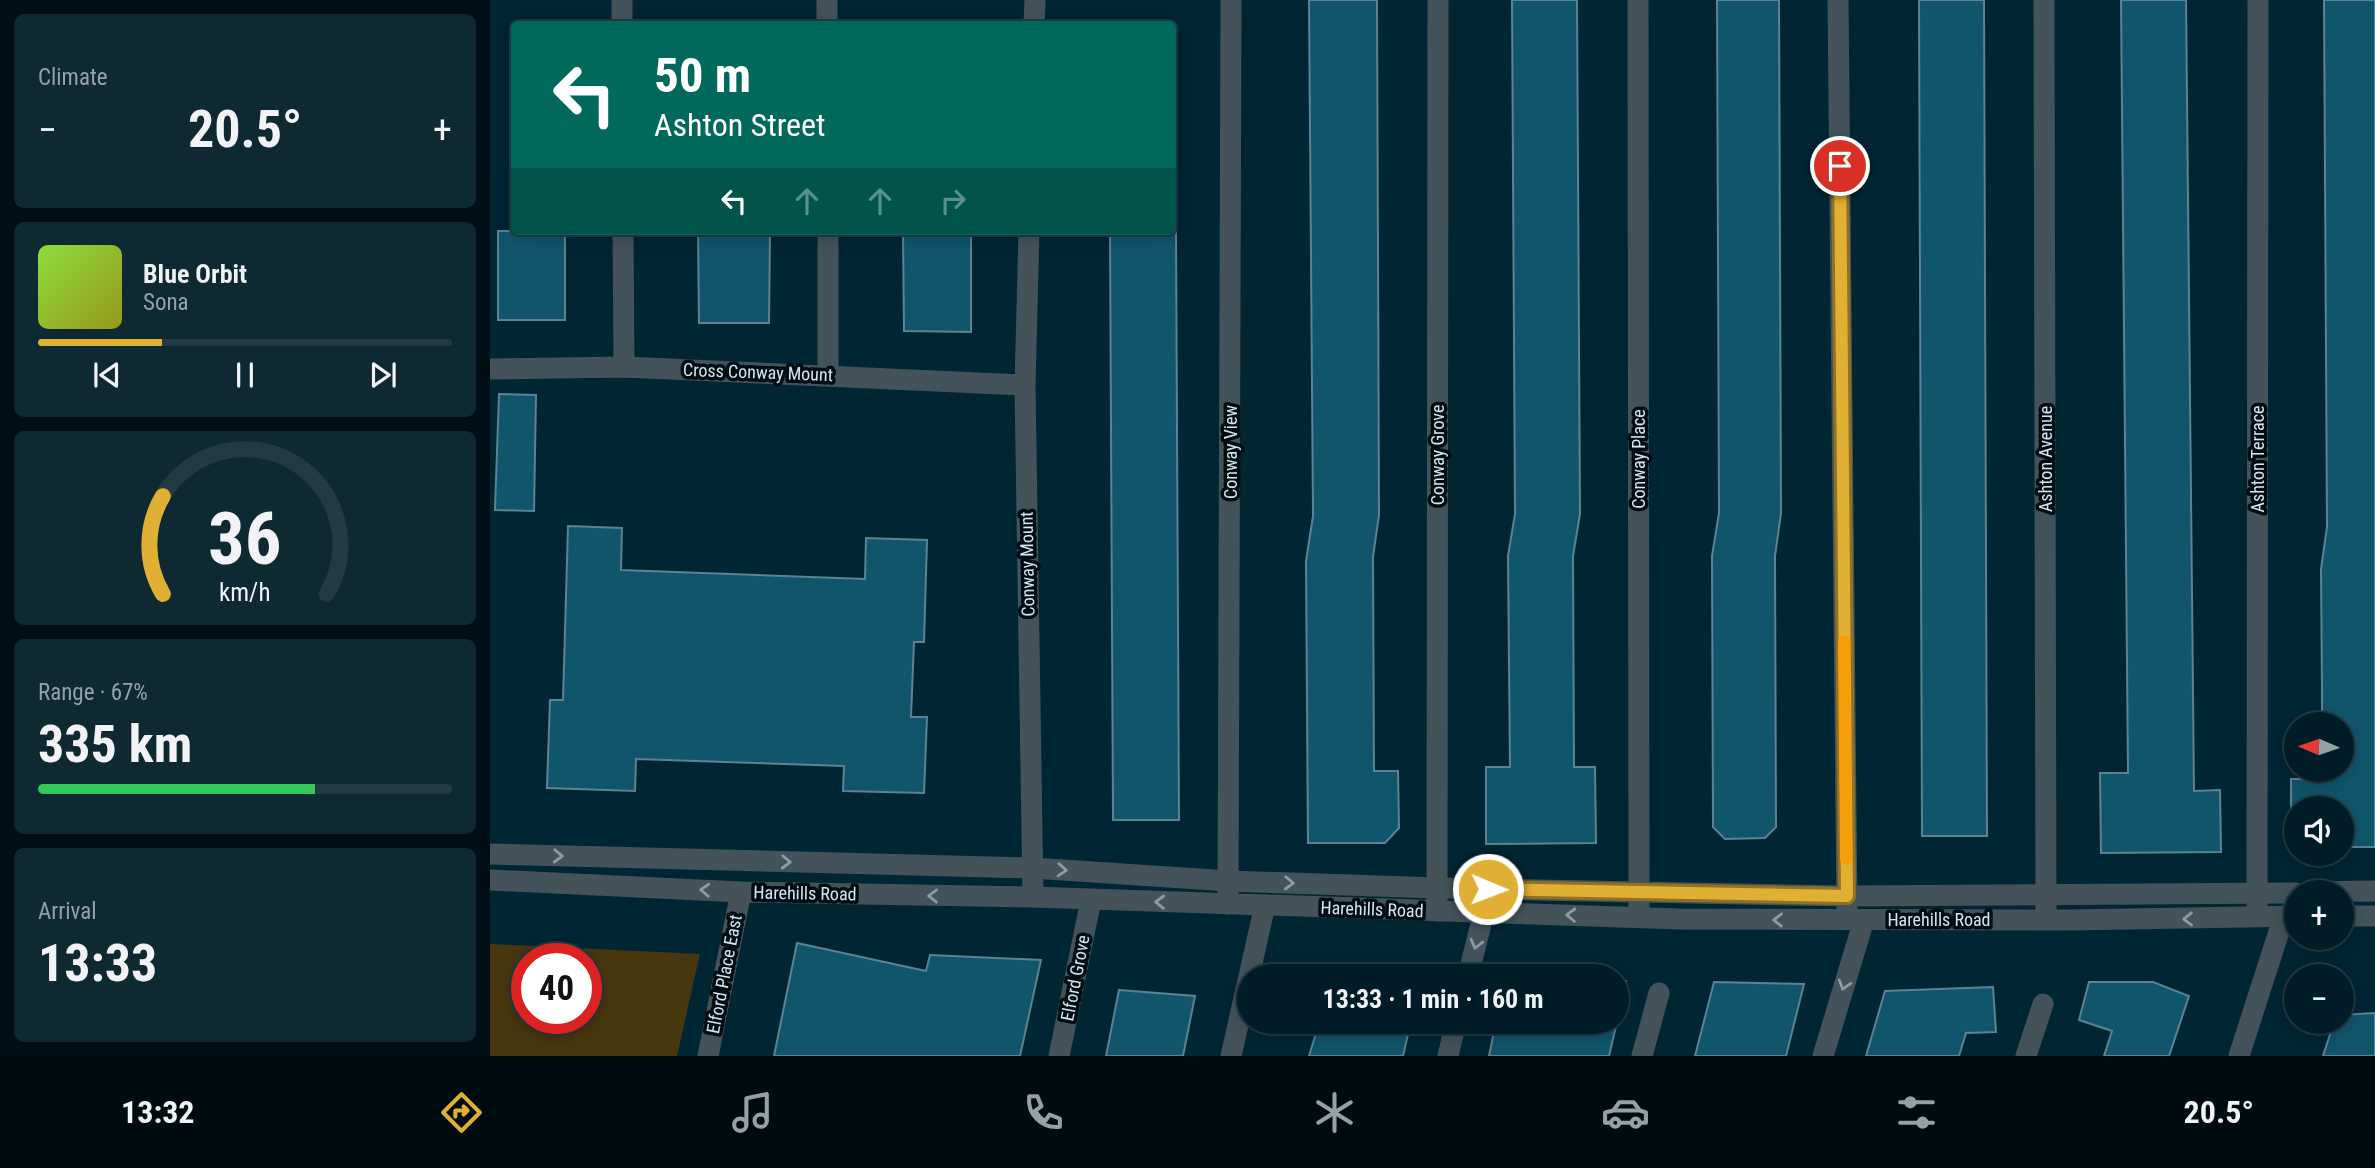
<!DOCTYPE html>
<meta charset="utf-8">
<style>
:root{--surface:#001c26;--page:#0e2932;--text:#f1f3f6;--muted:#95a1a7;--line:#223a43;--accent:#e0b034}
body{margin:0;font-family:"Roboto Condensed",sans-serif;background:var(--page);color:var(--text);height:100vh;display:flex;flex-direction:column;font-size:26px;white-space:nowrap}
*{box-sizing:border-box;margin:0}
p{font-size:23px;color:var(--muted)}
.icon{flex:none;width:38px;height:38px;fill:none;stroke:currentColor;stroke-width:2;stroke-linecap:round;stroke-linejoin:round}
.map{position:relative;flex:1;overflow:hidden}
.side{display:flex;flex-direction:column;gap:14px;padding:14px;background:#000f15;width:490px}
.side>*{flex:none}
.hud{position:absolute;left:21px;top:21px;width:665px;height:214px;border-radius:7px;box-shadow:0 4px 18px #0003,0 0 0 2px var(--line);background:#00695c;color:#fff;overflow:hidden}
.needle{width:46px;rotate:272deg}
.fabs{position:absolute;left:1794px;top:712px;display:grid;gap:14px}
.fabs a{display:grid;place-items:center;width:70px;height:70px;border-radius:50%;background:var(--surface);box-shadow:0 4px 18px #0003,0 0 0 2px var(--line);font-size:35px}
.speed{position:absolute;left:21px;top:943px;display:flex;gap:14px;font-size:35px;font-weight:700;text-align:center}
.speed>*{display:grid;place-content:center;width:91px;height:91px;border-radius:50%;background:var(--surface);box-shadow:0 4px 18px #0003,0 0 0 2px var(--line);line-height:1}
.speed .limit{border:10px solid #d22;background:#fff;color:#111}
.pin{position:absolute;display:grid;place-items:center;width:60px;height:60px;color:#fff;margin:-30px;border:4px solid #fff;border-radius:50%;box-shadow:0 2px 7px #0007}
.me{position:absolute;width:77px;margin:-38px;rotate:91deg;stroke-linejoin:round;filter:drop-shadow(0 0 5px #0008)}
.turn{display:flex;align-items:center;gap:24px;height:147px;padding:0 28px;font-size:32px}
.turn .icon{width:91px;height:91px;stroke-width:2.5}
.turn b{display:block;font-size:49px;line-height:60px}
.lanes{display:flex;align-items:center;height:66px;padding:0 28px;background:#0003;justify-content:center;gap:35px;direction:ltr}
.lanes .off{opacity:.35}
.big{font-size:52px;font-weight:700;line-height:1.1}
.side .widget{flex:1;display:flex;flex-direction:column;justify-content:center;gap:10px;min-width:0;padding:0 24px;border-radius:10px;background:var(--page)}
.side .dial{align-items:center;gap:0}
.dial svg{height:182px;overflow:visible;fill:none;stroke:var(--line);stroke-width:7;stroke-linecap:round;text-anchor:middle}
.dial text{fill:var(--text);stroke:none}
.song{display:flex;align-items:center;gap:21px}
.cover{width:84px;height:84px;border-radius:10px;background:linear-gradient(135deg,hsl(90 70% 55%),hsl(60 70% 35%))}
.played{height:7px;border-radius:4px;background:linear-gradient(90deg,var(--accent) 30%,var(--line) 30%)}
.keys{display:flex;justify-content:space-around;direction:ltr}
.heat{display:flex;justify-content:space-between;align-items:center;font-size:38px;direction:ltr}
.charge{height:10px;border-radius:5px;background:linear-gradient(90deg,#34c759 67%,var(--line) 0)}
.trip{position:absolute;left:747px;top:964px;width:392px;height:70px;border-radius:35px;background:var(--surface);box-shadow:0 4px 18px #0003,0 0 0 2px var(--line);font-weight:700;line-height:70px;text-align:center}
.menu{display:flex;height:112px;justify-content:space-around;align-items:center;background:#000b0f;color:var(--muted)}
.menu .icon{width:49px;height:49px}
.menu .on{color:var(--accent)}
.menu b{font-size:32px;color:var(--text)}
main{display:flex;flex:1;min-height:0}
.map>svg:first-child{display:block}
</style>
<main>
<section class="side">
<div class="widget"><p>Climate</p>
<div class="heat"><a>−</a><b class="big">20.5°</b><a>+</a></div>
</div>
<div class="widget">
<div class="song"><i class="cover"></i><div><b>Blue Orbit</b><p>Sona</p></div></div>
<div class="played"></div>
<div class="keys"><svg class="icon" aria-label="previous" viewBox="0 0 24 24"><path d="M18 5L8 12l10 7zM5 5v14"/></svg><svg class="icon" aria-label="pause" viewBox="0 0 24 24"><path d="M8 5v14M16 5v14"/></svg><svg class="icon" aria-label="next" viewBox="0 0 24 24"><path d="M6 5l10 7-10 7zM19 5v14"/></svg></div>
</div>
<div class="widget dial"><svg viewBox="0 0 100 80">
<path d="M14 69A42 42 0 1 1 86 69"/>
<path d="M14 69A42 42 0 0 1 14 26" stroke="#e0b034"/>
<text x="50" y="56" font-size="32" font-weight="700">36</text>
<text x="50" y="72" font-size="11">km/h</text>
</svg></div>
<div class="widget"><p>Range · 67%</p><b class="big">335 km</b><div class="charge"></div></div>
<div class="widget"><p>Arrival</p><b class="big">13:33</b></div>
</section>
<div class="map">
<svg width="1885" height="1056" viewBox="0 0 1885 1056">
<rect width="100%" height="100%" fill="#002533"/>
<path fill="#47370e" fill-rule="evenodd" d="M0,944L210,954L187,1056H0ZM37,959H96V1018H37Z"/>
<g fill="#11556d" stroke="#5c8293" stroke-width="2">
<polygon points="819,0 887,0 889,515 883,557 884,771 908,771 909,828 895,843 818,843 816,561 823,516"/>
<polygon points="1022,0 1087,0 1090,514 1083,556 1084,767 1105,767 1106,843 996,844 996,767 1020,767 1018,556 1025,514"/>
<polygon points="1227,0 1289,0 1291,513 1285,556 1286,827 1275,838 1235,839 1223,827 1222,556 1229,513"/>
<polygon points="1429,0 1494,0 1497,836 1432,836"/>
<polygon points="1631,0 1696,0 1704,791 1730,790 1731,852 1611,853 1610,773 1638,773"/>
<polygon points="1834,0 1885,0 1885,847 1852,847 1852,808 1806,808 1806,847 1801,848 1801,779 1832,779 1832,770 1852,770 1852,724 1832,724 1832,691 1831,569 1837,527"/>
<rect x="8" y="231" width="67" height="89"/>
<polygon points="208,231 280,231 279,323 209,323"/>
<polygon points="413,231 481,231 481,332 414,331"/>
<polygon points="620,231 686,231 689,820 623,820"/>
<polygon points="9,394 46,395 44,511 5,510"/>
<polygon points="78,526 132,528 131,570 375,579 376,538 437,540 434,642 424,642 421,717 437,717 434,793 353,791 354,766 146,759 145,791 57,788 60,700 73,700"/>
<polygon points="307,943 436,971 440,955 551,960 530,1056 284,1056"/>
<polygon points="812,969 932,972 931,976 810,976"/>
<polygon points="1017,970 1089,976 1016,976"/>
<polygon points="1127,980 1136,981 1127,1021"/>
<polygon points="1224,982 1314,984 1296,1056 1205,1056"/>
<polygon points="1599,982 1663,982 1699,996 1679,1056 1614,1056 1622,1031 1589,1020"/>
<polygon points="1503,987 1506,1032 1476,1033 1469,1056 1376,1056 1395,991"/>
<polygon points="629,990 705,996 693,1056 616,1056"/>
<polygon points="1885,1013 1885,1056 1833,1056 1844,1022 1852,1022 1852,1015"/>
<polygon points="799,1022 921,1022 913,1056 819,1056 826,1033 798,1026"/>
<polygon points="1006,1022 1127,1022 1119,1056 999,1056"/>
</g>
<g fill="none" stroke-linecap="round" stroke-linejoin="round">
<g stroke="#44535a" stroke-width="21">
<polyline points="132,0 132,24"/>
<polyline points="337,0 337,24"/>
<polyline points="1148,0 1149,917"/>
<polyline points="1348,0 1357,915"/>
<polyline points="1554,0 1556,918"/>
<polyline points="544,24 545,0"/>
<polyline points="133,231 134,367"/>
<polyline points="338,231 338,374"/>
<polyline points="539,231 535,385 543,897"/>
<polyline points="0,369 134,367 535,385"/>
<polyline points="738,904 741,0"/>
<polyline points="947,911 948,0"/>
<polyline points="1767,911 1768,0"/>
<polyline points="978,976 994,912"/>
<polyline points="218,1056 251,892"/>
<polyline points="569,1056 601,900"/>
<polyline points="741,1056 775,905"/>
<polyline points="958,1056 966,1022"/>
<polyline points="1152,1056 1169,993"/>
<polyline points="1333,1056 1374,920"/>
<polyline points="1536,1056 1553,1004"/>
<polyline points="1749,1056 1794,916"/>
</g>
<g stroke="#44535a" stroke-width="21">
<polyline points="0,854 542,868 739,881 947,888 1357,896 1806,893"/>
<polyline points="0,880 251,892 543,897 1189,919 1579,920 1806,916"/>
<polyline points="1817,892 1885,891"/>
<polyline points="1852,916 1885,916"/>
</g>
</g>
<defs><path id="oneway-chevron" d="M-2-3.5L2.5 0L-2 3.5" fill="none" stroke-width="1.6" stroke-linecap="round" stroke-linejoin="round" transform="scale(1.75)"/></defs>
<g stroke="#8a9ca4">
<use href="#oneway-chevron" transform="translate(68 856) rotate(2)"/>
<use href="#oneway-chevron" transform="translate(296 862) rotate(2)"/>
<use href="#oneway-chevron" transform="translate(572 870) rotate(4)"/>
<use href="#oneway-chevron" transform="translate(799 883) rotate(2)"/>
<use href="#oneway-chevron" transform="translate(215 890) rotate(-177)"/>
<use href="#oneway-chevron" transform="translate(443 896) rotate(-179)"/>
<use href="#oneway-chevron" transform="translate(670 902) rotate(-178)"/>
<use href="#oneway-chevron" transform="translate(1081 915) rotate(-178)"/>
<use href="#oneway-chevron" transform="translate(1698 919) rotate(179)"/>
<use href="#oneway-chevron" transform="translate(1288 920) rotate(-179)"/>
<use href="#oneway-chevron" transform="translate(986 944) rotate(104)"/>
<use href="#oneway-chevron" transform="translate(1354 985) rotate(107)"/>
</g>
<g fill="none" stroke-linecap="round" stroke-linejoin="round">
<g stroke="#927222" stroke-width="18">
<polyline id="route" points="998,889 1357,896 1350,166"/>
</g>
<use href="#route" stroke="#e0b034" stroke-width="12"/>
<polyline stroke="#f59e0b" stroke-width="12" points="1354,641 1356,859"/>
</g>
<g text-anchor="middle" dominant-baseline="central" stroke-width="7" stroke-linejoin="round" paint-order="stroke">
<g font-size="18" fill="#d1e6ef" stroke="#010c12">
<text transform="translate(268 372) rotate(2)">Cross Conway Mount</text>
<text transform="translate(740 452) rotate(-90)">Conway View</text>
<text transform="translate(947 455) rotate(-90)">Conway Grove</text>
<text transform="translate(1148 459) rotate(-90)">Conway Place</text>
<text transform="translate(1555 459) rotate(-90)">Ashton Avenue</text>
<text transform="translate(1767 459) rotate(-90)">Ashton Terrace</text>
<text transform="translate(537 564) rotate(-91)">Conway Mount</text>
<text transform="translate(315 893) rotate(1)">Harehills Road</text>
<text transform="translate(882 909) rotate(2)">Harehills Road</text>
<text x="1449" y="919">Harehills Road</text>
<text transform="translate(234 974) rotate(-79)">Elford Place East</text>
<text transform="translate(585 978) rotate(-79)">Elford Grove</text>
</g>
</g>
</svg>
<div class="fabs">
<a><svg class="needle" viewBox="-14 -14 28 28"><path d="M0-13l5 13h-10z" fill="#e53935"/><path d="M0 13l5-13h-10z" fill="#95a1a7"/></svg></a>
<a><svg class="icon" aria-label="sound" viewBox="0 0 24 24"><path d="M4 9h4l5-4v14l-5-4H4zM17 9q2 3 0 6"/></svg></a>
<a>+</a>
<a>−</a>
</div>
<div class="speed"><div class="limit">40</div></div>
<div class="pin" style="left:1350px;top:166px;background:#d93025"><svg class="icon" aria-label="arrive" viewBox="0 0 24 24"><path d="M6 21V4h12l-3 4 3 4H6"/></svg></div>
<svg class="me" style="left:998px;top:889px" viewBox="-20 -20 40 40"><circle r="17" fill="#e0b034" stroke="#fff" stroke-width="3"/><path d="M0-11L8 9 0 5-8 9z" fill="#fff"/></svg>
<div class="trip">13:33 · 1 min · 160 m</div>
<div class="hud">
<div class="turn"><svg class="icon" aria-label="left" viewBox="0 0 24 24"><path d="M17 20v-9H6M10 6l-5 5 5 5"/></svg><div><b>50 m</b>Ashton Street</div></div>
<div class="lanes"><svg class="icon" aria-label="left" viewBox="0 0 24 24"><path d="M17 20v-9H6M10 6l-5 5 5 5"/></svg><svg class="icon off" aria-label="ahead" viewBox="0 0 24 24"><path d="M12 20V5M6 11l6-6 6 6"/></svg><svg class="icon off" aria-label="ahead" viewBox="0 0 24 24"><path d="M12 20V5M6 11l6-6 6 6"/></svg><svg class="icon off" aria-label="right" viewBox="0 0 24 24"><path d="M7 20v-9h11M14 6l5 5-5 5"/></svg></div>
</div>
</div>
</main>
<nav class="menu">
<b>13:32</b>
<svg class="icon on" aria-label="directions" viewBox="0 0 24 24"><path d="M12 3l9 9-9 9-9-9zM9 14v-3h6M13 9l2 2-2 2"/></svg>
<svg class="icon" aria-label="music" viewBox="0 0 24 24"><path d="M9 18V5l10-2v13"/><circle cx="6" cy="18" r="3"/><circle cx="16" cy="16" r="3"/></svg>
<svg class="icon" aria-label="phone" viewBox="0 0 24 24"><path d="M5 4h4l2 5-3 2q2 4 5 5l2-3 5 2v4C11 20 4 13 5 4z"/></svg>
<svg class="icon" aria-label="climate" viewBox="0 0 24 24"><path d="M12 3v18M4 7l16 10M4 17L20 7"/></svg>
<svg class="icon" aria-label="car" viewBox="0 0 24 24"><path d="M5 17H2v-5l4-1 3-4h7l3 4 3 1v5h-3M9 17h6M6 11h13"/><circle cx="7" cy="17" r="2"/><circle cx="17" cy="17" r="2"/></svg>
<svg class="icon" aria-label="filters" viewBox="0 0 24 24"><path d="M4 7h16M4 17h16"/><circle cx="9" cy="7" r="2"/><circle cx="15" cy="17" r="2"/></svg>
<b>20.5°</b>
</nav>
